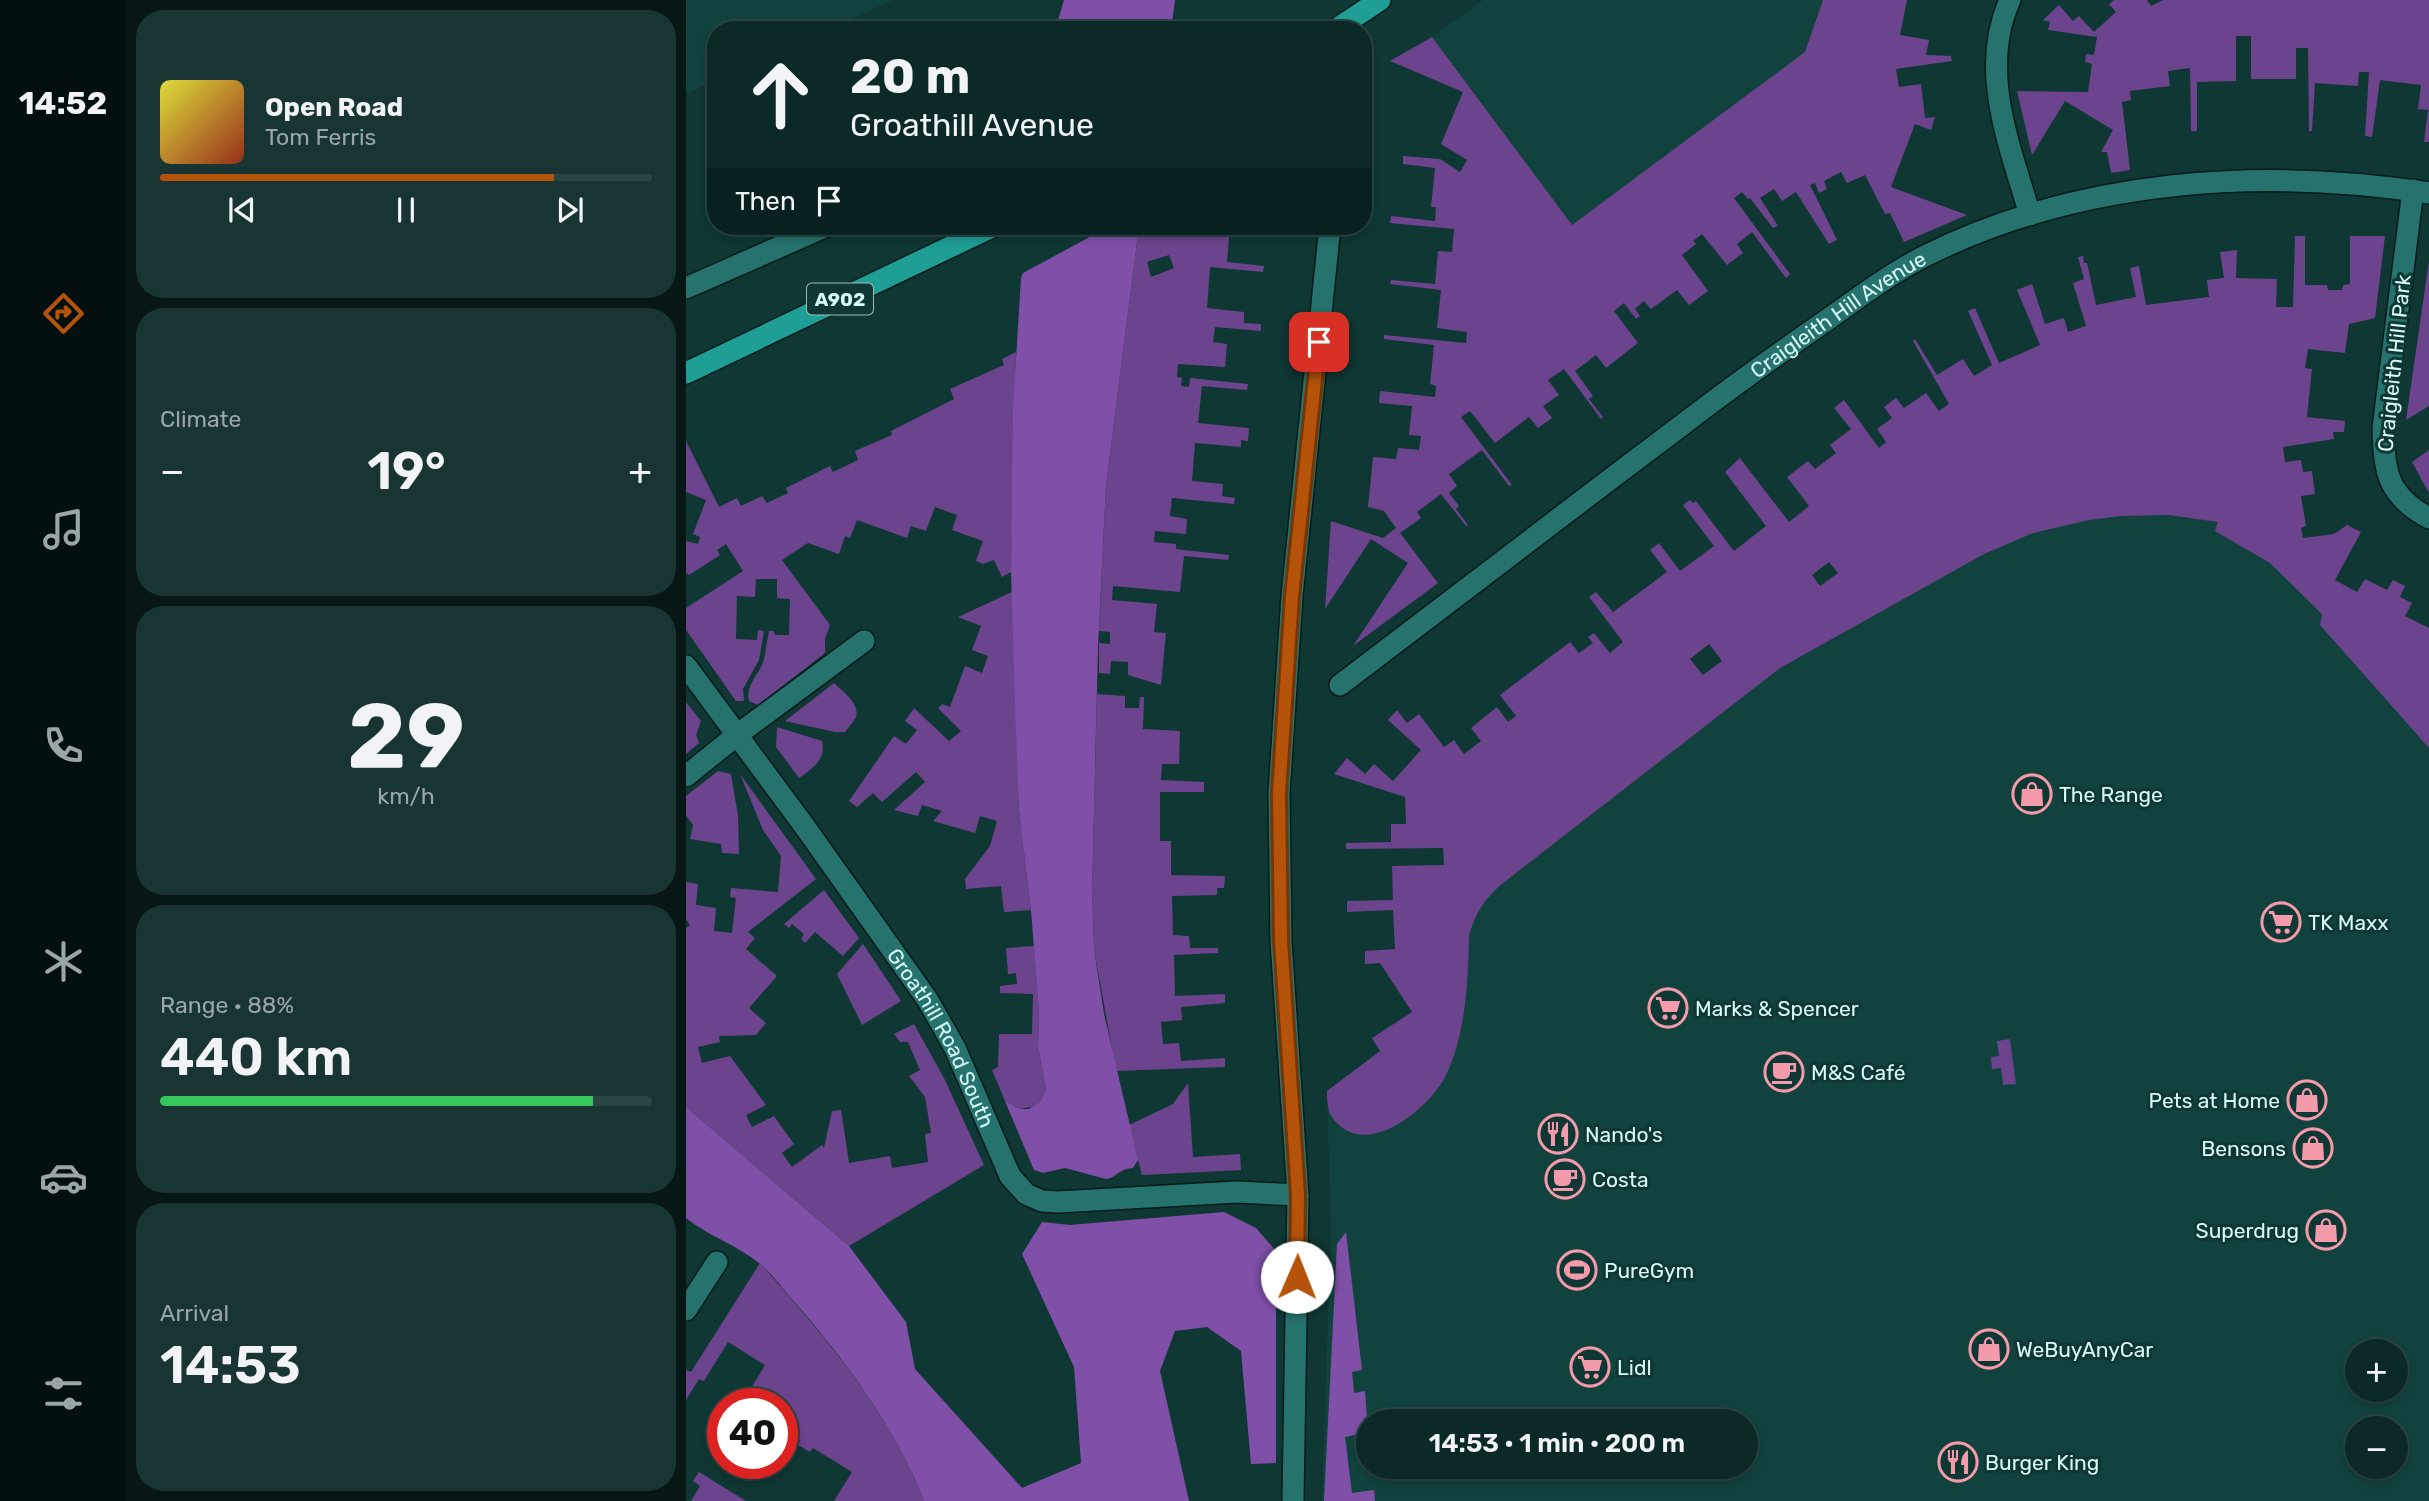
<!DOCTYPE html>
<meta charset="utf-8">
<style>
:root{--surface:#0b2927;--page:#193533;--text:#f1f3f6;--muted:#9aa6a7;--line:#2b4544;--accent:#b45309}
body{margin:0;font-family:Rubik,sans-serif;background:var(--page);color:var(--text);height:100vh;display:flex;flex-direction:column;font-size:26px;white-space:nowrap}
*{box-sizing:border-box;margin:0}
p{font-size:23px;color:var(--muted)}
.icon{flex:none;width:38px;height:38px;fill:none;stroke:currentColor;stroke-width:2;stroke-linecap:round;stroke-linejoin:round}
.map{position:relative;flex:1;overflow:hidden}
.details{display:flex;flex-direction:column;gap:10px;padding:10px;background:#061715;width:560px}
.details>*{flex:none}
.hud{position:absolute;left:21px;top:21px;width:665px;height:214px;border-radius:28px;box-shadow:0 4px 10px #0003,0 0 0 2px var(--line);background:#0b2927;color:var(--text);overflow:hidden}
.buttons{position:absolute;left:1659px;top:1339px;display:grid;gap:14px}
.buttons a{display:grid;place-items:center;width:63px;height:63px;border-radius:50%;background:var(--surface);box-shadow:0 4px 10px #0003,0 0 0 2px var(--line);font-size:35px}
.speed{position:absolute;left:21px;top:1388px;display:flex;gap:14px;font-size:35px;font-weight:700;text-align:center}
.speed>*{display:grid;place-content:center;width:91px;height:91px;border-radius:50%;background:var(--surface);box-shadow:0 4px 10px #0003,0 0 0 2px var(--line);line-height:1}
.speed .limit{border:10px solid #d22;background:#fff;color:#111}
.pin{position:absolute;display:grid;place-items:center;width:60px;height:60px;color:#fff;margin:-30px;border-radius:14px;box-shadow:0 4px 10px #0006}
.me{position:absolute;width:77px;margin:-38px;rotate:1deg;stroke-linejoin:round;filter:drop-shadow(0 0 5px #0008)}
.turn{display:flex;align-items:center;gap:24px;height:147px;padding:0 28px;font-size:32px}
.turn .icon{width:91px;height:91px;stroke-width:2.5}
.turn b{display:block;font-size:49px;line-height:60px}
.then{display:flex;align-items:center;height:66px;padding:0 28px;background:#0003;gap:14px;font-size:26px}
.big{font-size:52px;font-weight:600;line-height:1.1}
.details .widget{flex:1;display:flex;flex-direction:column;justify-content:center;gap:10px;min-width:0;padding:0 24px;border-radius:28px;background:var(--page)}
.details .dial{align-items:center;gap:0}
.dial b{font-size:91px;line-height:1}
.song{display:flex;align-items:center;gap:21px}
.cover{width:84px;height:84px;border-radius:10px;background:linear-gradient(135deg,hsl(60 70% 55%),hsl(10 70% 35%))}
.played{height:7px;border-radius:4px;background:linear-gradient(90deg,var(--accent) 80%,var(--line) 80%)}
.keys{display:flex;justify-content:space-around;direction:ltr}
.heat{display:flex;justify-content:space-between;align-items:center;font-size:38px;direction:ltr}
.charge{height:10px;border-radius:5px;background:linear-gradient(90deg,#34c759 88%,var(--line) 0)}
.trip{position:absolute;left:670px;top:1409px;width:402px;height:70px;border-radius:35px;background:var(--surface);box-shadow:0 4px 10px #0003,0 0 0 2px var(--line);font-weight:600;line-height:70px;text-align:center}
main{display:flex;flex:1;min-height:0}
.dock{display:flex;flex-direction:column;width:126px;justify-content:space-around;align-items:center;background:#041010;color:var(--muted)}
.dock .icon{width:49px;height:49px}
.dock .current{color:var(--accent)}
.dock b{font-size:32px;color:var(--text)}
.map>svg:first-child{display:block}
</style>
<main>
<nav class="dock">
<b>14:52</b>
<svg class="icon current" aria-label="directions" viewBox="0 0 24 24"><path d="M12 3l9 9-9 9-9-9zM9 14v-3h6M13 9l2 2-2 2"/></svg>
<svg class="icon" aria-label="music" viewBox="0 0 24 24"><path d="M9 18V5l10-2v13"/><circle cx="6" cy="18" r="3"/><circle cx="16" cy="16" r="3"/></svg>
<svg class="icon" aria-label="phone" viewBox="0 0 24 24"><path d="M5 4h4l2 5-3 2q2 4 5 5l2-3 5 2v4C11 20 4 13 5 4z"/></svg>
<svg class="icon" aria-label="climate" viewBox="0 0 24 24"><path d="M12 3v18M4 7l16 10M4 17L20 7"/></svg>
<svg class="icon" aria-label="car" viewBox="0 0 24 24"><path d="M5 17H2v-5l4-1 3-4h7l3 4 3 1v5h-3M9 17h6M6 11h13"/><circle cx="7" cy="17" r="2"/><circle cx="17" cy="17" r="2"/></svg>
<svg class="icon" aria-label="filters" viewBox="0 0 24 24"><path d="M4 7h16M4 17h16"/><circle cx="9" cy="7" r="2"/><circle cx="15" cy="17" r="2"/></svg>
</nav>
<section class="details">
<div class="widget">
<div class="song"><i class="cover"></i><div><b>Open Road</b><p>Tom Ferris</p></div></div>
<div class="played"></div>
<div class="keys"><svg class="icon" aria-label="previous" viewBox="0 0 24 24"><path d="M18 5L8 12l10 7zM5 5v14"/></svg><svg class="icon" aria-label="pause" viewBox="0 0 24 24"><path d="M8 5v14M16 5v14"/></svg><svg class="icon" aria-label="next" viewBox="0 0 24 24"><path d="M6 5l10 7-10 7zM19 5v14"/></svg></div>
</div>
<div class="widget"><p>Climate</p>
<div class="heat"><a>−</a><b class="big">19°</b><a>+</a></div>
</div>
<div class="widget dial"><b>29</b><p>km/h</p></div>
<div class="widget"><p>Range · 88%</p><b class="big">440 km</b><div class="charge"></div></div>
<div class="widget"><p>Arrival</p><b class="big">14:53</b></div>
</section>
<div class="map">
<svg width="1743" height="1501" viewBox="0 0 1743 1501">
<rect width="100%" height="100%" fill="#0f3734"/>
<g fill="#12423e" fill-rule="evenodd">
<polygon points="0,0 207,0 141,30 30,30 30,80 0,94"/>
<polygon points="797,0 1137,0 1120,52 886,225 746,37"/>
<path d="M1376,403L1743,647V1501H636L645,1229L641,1091L737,1019L745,882ZM1671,1351H1710V1390H1671ZM682,1421H1060V1466H682ZM1671,1428H1710V1466H1671Z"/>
</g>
<g fill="#6c448d" fill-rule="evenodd">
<polygon points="1137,0 1221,0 1214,35 1243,40 1240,55 1265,56 1266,61 1210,69 1213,87 1235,84 1239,118 1249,117 1245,130 1229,124 1205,187 1281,215 1218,242 1204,213 1199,214 1179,175 1161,183 1155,172 1138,181 1141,189 1133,193 1129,183 1124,185 1151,240 1143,244 1110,192 1096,201 1088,189 1074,198 1092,226 1087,228 1064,198 1062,199 1056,192 1048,198 1104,274 1100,278 1066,232 1051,244 1057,253 1041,265 1016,234 1007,241 1010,244 996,255 1022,291 1003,305 991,290 965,309 958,301 949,309 954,316 950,319 938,303 928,311 952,343 920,368 910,355 889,371 907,396 903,399 917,417 915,419 878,369 862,380 873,395 857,406 866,418 852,428 843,417 809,443 784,411 775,417 826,485 823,486 796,450 763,474 771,486 763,493 773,506 770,509 782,525 780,526 755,494 731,512 735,518 714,533 752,583 667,646 722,563 685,539 639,609 645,521 697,538 710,528 698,511 682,507 687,457 710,459 712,448 733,450 735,436 723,435 726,406 693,403 694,391 749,397 750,386 744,384 748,345 698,339 698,335 780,343 781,332 751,328 755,290 704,284 705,280 749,284 752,251 766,252 768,229 704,223 705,216 749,221 750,207 745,207 749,168 717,164 717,156 754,159 774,172 781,160 755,144 777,92 704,61 746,37 886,225 1119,52"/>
<polygon points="1428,0 1461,0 1465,6 1477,0 1743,0 1743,142 1738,142 1742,110 1732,109 1735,85 1694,80 1686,137 1679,136 1683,72 1673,72 1672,86 1629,83 1626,131 1623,131 1622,48 1610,48 1610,79 1565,79 1565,36 1550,36 1550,81 1511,82 1511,131 1505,131 1504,68 1482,71 1484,86 1444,91 1445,100 1436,102 1444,170 1425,173 1421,152 1415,152 1427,130 1379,101 1346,155 1331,91 1402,92 1406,64 1399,62 1400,54 1408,55 1411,37 1362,30 1364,22 1357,20 1373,5 1387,21 1393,16 1408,32 1430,12 1423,4"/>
<path d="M453,226H544L541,262L578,266L577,272L524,267L521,308L558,312V323L575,324V331L529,327L527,342L541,344L539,367L492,364L491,377L496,378L495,386L503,387L504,378L562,384L561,390L516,386L512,423L563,428L562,441L555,440V447L509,443L506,481L537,484L536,496L549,498L548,504L486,498L484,516L501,519L500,534L469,531L468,542L490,544V549L543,555L542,560L498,556L494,592L427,586L426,600L471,604L468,632L480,633L475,685L442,675V662L425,661L424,674L413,673V643L424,644V632L413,631L420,485ZM483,255L488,268L465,277L461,262Z"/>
<path d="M1609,236H1619V285H1641L1642,290H1656L1657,285L1664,284V236H1699L1689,318L1663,324L1659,353L1622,349L1619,368L1626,369L1621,417L1659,421L1658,432H1647L1648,439L1597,447L1599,462L1615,460L1617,472L1626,471L1629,494L1615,496L1620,526L1615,528L1617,538L1648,534L1661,525L1675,532L1649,580L1671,592L1679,579L1701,590L1707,580L1719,586L1714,597L1726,603L1719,616L1743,628V748L1634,625L1636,614L1584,563L1529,531L1532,522L1483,515L1435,516L1403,520L1347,533L1298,554L1094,668L817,883C799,898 789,913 783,936C782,982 780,1037 758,1079C741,1109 686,1155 653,1125C642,1116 641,1105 641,1091L694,1051L686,1038L726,1012L694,963L679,964V951L709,949L707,910L661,912V901L707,900L706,866L758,865L757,848L660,849V843L705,842V824H720L719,797L648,774L661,758L679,774L688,764L707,781L735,750L702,720L711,710L721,723L733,714L758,747L768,740L778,754L795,741L785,728L811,707L822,722L830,716L814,695L884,642L893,653L907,643L902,637L908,633L924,653L937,642L903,597L910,592L927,612L981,572L964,550L973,543L994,571L1028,546L997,505L1004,500L1007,503L1010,501L1048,551L1080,526L1039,472L1054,458L1103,522L1123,506L1101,477L1122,461L1129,469L1150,453L1144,445L1165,429L1148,408L1158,400L1193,448L1200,442L1191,429L1206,418L1198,407L1210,398L1218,408L1240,393L1253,411L1263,404L1227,341L1229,339L1251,375L1277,359L1288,376L1306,365L1282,311L1289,308L1313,363L1354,345L1331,290L1346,284L1359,324L1378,318L1382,332L1400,326L1387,283L1398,279L1392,257L1397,256L1398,263H1401L1410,305L1450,297L1444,268L1453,266L1460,305L1523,297L1521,280L1538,278L1534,252L1551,250L1550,278L1591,279L1590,307H1607ZM1143,562L1152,573L1134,586L1126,575ZM1023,644L1036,661L1017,675L1004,659Z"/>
<polygon points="1743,261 1743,406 1720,420"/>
<path d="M330,352L325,572L316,577L308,560L297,564L290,561L297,541L266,530L271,515L249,507L240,531L225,526L221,538L171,520L164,538L159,536L153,554L122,543L96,560L144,625L139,639V653L72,705L63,701C59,684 74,675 78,659C80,650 81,640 83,631H88L89,635H103L104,599L91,598V579H70L69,597L51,596L50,639L71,640L72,630L78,631L73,660L57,689L58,701H50L0,630V608L57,571L40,544L31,550L34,555L3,575L0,573V541L12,544L14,537L7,534L20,500L0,492V441L33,507L51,498L55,506L76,496L81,503L102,493L100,488L144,466L147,472L172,460L169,451L206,435L205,431L268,399L264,389L318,365L316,359Z"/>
<polygon points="1743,450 1743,493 1726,462"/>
<polygon points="326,592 333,811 345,910 318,912 315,886 280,889 279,879 304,846 311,821 294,816 289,833 247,821 256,811 236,805 232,816 208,810 239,782 230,772 196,802 187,793 171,807 163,801 208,736 220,744 231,730 219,721 228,708 263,741 275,731 252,708 256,704 264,707 279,666 296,673 302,656 286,650 295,626 272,617"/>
<path d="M148,683C156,691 174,703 170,717C168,721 162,728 159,732H149L99,721Z"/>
<polygon points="411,694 439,696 439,708 453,708 454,697 458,697 457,729 494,731 493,764 476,764 475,780 518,782 518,792 474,792 474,841 485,841 485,875 539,876 538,888 531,888 531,895 486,896 487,935 503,936 504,948 532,948 532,953 488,955 489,996 539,994 539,1003 495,1007 496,1020 475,1022 477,1044 493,1043 495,1061 539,1058 539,1067 430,1071 408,949 406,892"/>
<polygon points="0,702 15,721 10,735 13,743 0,754"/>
<path d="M91,727L136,741C140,760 127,768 113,778L90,747Z"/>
<polygon points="32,771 45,774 52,816 53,854 36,853 35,844 4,839 7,825 0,815 0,796"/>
<polygon points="54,774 130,879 62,932 69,938 60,949 91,976 63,1008 80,1023 70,1035 33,1036 34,1042 12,1047 16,1063 44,1056 80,1105 60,1115 66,1127 88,1116 108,1144 96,1153 106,1167 136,1145 138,1148 146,1111 155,1110 163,1163 204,1156 206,1168 242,1162 239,1134 245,1133 239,1097 223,1076 234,1070 222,1042 214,1042 208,1034 228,1024 259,1080 298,1165 163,1246 0,1107 0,928 4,925 0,919 0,882 12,884 10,905 30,908 28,931 46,933 50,898 44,897 45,888 92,892 95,856 77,830"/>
<polygon points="138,890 173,938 157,956 129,932 119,943 115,939 118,934 106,924 103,928 98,924"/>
<polygon points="177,944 215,1001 176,1025 151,974"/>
<polygon points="348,946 353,1013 352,1046 360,1090 354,1102 349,1106 334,1109 319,1101 306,1070 312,1067 313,1034 346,1034 347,994 314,993 314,986 331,984 330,973 322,974 320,948"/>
<polygon points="1324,1039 1330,1084 1317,1085 1315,1068 1306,1069 1305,1057 1313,1056 1311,1041"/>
<polygon points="502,1083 507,1157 554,1154 555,1170 456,1175 443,1125 487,1104"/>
<path d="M74,1263C136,1333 205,1413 238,1501H148L166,1472L127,1448L124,1452L112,1445L114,1441L96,1430V1404L56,1403L79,1365L42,1342L18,1381L13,1379L0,1400V1370L5,1372Z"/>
<polygon points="13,1472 60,1501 5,1501 14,1486 7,1481"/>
</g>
<g fill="#8050a9">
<polygon points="378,0 489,0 485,30 369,30"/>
<path d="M424,226H453L420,485L412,647L406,892L408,949L418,1014L452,1160L447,1168C432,1169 430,1178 420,1179L379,1168L357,1173L348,1170L319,1101L334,1109H343L354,1102L360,1090L352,1046L353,1013L345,910L333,811L330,734L325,572L327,408L335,278L337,273Z"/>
<path d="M0,1107L163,1246L220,1322L229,1369L336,1488L395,1463L388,1367L336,1254L356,1222L384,1225L538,1212L570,1228L590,1251V1463L565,1464L555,1351L521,1327L489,1331L474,1371L503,1501H238C211,1429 156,1356 106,1299C95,1287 85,1272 73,1263C51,1245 22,1236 0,1218Z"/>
<polygon points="660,1232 676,1370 666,1372 668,1393 679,1391 682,1432 659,1437 666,1493 688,1490 689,1501 638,1501 651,1244"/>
</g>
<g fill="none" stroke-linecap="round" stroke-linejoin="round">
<g stroke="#051c1a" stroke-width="24">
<g id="minor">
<path d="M1324,0C1292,70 1324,146 1344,215"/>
<path d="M1727,190L1697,428C1698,473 1702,496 1743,518"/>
<polyline points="0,288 141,226"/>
<path id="s1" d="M0,666L119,827L241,999L269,1048L324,1176L340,1194L356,1201L372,1202L551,1192L612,1195"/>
<path id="s2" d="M654,685C767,599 879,513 992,428C1040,391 1089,356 1138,322C1171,299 1202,275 1237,257C1391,179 1576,167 1743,193"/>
<polyline points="0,776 51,735 178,641"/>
<polyline points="0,1310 31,1262"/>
<polyline points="607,1501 612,1195 595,941 593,793 606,596 644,226"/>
</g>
</g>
<g stroke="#051c1a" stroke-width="24">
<g id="major">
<polyline points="649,30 694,0"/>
<polyline points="0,373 308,226"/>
</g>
</g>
<use href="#minor" stroke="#26726c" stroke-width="21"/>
<use href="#major" stroke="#1f9e96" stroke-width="21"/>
</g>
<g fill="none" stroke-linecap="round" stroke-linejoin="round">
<g stroke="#753606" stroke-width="18">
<polyline id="route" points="611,1277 612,1195 595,941 593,793 606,596 633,342"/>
</g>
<use href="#route" stroke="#b45309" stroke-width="12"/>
</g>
<defs>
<g id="shop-ring" transform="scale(2.0125)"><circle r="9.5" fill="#0f3734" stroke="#f39aab" stroke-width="1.5"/><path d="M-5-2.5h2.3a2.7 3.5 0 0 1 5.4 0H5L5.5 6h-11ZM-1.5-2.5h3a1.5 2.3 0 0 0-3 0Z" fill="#f39aab"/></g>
<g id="supermarket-ring" transform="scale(2.0125)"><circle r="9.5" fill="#0f3734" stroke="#f39aab" stroke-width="1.5"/><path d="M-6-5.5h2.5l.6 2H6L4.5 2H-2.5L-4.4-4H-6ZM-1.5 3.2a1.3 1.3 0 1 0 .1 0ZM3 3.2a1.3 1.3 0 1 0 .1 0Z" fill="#f39aab"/></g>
<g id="cafe-ring" transform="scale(2.0125)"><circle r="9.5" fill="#0f3734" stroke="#f39aab" stroke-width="1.5"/><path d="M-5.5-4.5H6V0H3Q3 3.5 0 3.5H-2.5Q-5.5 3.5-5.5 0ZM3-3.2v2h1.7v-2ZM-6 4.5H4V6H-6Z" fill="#f39aab"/></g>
<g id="restaurant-ring" transform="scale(2.0125)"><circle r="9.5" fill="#0f3734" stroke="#f39aab" stroke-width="1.5"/><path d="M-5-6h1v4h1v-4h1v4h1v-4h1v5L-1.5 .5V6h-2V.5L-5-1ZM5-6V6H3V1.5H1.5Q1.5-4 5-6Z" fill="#f39aab"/></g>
<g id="stadium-ring" transform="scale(2.0125)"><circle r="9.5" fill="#0f3734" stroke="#f39aab" stroke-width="1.5"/><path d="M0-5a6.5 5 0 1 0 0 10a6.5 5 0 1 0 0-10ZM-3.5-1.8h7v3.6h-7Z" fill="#f39aab"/></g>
</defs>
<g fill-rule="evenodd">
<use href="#shop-ring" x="1346" y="794"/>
<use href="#supermarket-ring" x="1595" y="922"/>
<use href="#supermarket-ring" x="982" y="1008"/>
<use href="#cafe-ring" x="1098" y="1072"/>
<use href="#shop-ring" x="1621" y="1100"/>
<use href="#restaurant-ring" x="872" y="1134"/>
<use href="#shop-ring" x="1627" y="1148"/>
<use href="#cafe-ring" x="879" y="1179"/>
<use href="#shop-ring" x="1640" y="1230"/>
<use href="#stadium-ring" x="891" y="1270"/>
<use href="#shop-ring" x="1303" y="1349"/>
<use href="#supermarket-ring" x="904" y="1367"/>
<use href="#restaurant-ring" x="1272" y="1462"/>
</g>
<g text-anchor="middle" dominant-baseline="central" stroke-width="6" stroke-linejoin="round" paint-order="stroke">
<rect fill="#0f3734" stroke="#9cc0bc" stroke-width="2" x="121" y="283.5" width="66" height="31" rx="5"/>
<g font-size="19" font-weight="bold" fill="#d8fbf7">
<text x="154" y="299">A902</text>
</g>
<g font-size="21" fill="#d8fbf7" stroke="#0f3734">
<text stroke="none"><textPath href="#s2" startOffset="621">Craigleith Hill Avenue</textPath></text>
<text transform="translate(1708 363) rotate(-84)">Craigleith Hill Park</text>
<text stroke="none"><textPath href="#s1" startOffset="452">Groathill Road South</textPath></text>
</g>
<g font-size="21" fill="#d8fbf7" stroke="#0f3734" text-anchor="start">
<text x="1373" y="794">The Range</text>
<text x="1622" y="922">TK Maxx</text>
<text x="1009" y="1008">Marks &amp; Spencer</text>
<text x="1125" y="1072">M&amp;S Café</text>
<text x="1594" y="1100" text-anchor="end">Pets at Home</text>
<text x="899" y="1134">Nando's</text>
<text x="1600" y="1148" text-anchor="end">Bensons</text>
<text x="906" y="1179">Costa</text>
<text x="1613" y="1230" text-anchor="end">Superdrug</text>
<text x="918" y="1270">PureGym</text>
<text x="1330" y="1349">WeBuyAnyCar</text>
<text x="931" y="1367">Lidl</text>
<text x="1299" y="1462">Burger King</text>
</g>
</g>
</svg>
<div class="buttons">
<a>+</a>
<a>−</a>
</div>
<div class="speed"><div class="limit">40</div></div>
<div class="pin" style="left:633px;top:342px;background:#d93025"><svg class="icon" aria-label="arrive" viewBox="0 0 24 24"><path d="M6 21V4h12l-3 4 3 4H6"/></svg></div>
<svg class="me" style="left:611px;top:1277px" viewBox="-20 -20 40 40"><circle r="19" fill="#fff"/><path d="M0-13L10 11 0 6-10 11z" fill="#b45309"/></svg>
<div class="trip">14:53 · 1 min · 200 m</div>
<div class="hud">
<div class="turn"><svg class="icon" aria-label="ahead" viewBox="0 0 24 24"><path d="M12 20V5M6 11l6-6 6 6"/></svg><div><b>20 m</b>Groathill Avenue</div></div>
<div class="then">Then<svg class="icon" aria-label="arrive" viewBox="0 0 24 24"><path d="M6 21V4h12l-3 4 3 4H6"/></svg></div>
</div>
</div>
</main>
